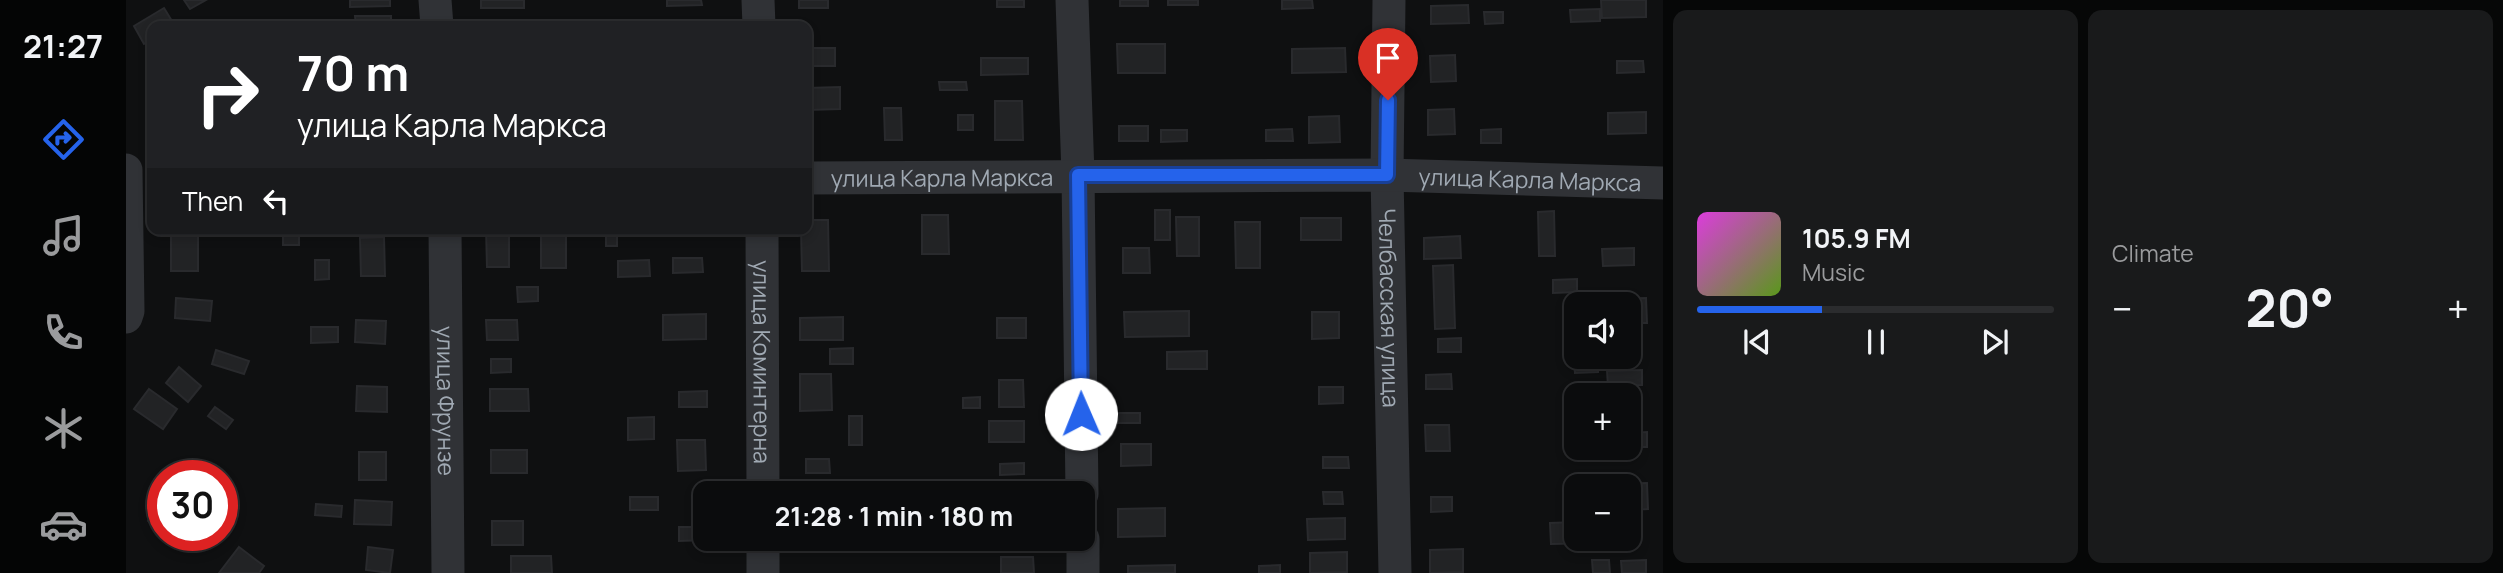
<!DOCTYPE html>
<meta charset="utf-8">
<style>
:root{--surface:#0b0c0d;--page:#191a1b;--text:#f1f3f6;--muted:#9a9b9d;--line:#2b2c2e;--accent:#2563eb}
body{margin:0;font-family:Manrope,sans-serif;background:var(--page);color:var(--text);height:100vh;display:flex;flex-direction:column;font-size:26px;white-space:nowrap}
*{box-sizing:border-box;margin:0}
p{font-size:23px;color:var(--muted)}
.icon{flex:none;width:38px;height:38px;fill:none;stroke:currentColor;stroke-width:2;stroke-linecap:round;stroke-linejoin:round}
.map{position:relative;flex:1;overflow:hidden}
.details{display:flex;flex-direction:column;gap:10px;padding:10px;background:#060707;width:840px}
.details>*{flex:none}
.top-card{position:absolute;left:21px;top:21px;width:665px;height:214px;border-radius:14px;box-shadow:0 4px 10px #0003,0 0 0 2px var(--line);background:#202124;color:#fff;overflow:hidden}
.controls{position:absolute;left:1438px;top:292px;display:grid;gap:14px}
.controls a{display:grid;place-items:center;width:77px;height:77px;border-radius:14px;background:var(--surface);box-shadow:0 4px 10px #0003,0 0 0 2px var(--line);font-size:35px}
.speed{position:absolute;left:21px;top:460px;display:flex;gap:14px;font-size:35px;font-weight:700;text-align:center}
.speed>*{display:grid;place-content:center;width:91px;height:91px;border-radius:50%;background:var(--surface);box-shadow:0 4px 10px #0003,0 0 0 2px var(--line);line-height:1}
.speed .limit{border:10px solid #d22;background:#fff;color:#111}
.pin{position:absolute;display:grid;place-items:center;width:60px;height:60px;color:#fff;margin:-72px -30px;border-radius:50% 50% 50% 0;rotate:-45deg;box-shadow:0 0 7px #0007}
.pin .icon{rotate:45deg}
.me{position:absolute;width:77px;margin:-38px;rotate:359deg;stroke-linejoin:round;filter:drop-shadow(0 0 5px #0008)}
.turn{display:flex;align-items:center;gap:24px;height:147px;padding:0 35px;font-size:32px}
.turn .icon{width:91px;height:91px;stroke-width:2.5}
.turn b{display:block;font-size:49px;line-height:60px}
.then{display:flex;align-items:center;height:66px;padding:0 35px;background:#0003;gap:14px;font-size:26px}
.big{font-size:52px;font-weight:700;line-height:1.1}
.details .widget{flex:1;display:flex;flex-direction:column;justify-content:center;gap:10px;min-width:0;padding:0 24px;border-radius:14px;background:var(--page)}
.song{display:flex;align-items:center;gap:21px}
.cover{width:84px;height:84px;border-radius:10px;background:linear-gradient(135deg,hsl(300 70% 55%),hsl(90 70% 35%))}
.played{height:7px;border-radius:4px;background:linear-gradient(90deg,var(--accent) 35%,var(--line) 35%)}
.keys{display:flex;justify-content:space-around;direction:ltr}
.heat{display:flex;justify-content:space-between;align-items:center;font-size:38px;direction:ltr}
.details .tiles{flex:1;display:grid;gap:10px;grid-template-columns:repeat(2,1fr)}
.trip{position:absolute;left:567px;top:481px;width:402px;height:70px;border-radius:14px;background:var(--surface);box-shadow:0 4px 10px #0003,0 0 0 2px var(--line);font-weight:700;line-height:70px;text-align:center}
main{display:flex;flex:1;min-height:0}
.tab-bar{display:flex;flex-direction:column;width:126px;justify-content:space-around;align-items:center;background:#040505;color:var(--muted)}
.tab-bar .icon{width:49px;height:49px}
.tab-bar .selected{color:var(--accent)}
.tab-bar b{font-size:32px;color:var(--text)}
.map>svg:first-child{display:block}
</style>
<main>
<nav class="tab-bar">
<b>21:27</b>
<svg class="icon selected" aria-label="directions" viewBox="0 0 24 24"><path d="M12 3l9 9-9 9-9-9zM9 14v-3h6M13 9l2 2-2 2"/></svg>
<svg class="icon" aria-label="music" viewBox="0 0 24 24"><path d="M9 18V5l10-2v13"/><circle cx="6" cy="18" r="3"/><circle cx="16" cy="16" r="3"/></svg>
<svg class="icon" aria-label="phone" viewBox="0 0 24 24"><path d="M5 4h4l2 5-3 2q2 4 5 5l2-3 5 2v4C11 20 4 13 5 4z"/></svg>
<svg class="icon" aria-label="climate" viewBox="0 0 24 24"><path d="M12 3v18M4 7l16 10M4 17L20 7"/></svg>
<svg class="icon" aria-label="car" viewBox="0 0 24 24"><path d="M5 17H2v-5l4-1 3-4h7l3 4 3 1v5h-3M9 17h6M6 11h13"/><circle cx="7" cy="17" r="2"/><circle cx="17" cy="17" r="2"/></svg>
</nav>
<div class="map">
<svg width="1537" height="573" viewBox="0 0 1537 573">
<rect width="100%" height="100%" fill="#0f1011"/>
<g fill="#222325" stroke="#292a2d" stroke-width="2">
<polygon points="58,0 80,0 64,9"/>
<polygon points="224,0 264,0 264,6 224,7"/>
<rect x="355" y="0" width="43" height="8"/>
<polygon points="541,0 575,0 576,5 541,6"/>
<rect x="673" y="0" width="29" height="8"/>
<rect x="871" y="0" width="27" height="7"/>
<rect x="994" y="0" width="28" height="6"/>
<rect x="1042" y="0" width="30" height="5"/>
<polygon points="1156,0 1186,0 1187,8 1156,9"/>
<polygon points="1475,0 1520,0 1520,17 1476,18"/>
<polygon points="1342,5 1343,23 1305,24 1305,6"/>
<polygon points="38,8 49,26 26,26 26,40 18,44 8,26"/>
<polygon points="1474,9 1474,21 1445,22 1444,10"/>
<polygon points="1358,12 1377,12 1377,23 1359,24"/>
<polygon points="229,16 265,16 265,26 230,26"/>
<rect x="352" y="22" width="44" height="4"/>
<polygon points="448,22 448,26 421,26 421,23"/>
<polygon points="991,44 1039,44 1039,73 992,73"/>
<rect x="681" y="48" width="28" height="18"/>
<polygon points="1219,48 1220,72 1166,73 1166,49"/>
<polygon points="1329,55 1330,81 1305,82 1304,56"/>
<polygon points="855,58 902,58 902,74 855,75"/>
<polygon points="1491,61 1517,61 1518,72 1491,73"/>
<polygon points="813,82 840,82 841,90 814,90"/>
<polygon points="714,87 714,109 681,110 681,88"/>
<polygon points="869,101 896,101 897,140 869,140"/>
<polygon points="758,108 775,108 776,140 759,140"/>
<polygon points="1328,109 1329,134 1302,135 1302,110"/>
<polygon points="1520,112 1520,133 1482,134 1482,113"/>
<rect x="832" y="115" width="15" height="15"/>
<polygon points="1213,116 1214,142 1183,143 1183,117"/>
<rect x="993" y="126" width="29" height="15"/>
<polygon points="1166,129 1167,141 1140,141 1140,130"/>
<polygon points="1375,129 1375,143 1355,143 1355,130"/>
<polygon points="1035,130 1061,130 1061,141 1035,142"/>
<rect x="1029" y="210" width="15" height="30"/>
<polygon points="1428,211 1429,256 1413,256 1412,212"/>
<polygon points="796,215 822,215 823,254 796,254"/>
<polygon points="1050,217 1073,217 1073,256 1051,256"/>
<rect x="1175" y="218" width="40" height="22"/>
<polygon points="681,220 702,220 703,271 676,271 675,229 681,229"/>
<polygon points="1109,222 1134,222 1134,268 1110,268"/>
<rect x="45" y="229" width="27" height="42"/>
<rect x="157" y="229" width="16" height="16"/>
<polygon points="360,229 383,229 383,267 361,267"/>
<rect x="415" y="229" width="25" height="39"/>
<rect x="480" y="229" width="11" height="17"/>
<polygon points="1334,236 1335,258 1298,259 1298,238"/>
<polygon points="258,237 259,276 235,276 234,238"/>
<polygon points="997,248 1023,248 1024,273 997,273"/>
<polygon points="1508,248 1508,265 1477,266 1476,249"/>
<polygon points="547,258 576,258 577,272 547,273"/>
<polygon points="189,260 203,260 203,279 189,280"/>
<polygon points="523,260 524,276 492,277 492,261"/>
<polygon points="1327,265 1329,328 1309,329 1307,266"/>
<polygon points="1451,279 1451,292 1427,293 1427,280"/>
<polygon points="391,287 412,287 412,301 392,302"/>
<polygon points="50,298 86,301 84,321 49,318"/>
<polygon points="1520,298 1521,323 1503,323 1503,304 1484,304 1484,299"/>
<polygon points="1063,311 1063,336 999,337 998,312"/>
<polygon points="1186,312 1213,312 1213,338 1186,339"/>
<polygon points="580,314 580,339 537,340 537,315"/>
<polygon points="717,317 717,340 674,340 674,318"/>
<rect x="871" y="318" width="29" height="20"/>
<polygon points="230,320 260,321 259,344 229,342"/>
<polygon points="360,320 391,320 392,340 361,340"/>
<polygon points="185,327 212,327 212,342 185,343"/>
<polygon points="1335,338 1335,352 1312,352 1312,339"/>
<polygon points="727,348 727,364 704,364 704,349"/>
<polygon points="90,350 123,361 118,374 86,364"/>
<polygon points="1081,351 1081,369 1041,369 1041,352"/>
<polygon points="1448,358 1472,358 1472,372 1449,373"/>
<polygon points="365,359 385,359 385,372 365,373"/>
<polygon points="53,367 75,386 62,402 40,383"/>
<polygon points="1516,370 1516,385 1482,386 1481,371"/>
<polygon points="674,374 705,374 706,410 674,411"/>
<polygon points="1325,374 1326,389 1300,389 1300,375"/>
<polygon points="873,380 897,380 898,407 873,407"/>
<polygon points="231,386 261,387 261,412 230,411"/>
<polygon points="1193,387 1217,387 1217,403 1193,404"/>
<polygon points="23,389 51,409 37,429 8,409"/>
<polygon points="364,389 402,389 403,411 364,411"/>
<polygon points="581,391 581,407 553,407 553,392"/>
<polygon points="854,397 854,408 837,408 837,398"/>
<rect x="1442" y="400" width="9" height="15"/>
<polygon points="89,407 107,420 100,429 82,416"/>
<rect x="987" y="413" width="27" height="10"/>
<rect x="723" y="416" width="13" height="29"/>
<polygon points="528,417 528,439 502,440 502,418"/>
<rect x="863" y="421" width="35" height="21"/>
<polygon points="1299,425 1323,425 1324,451 1300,451"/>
<polygon points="1521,432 1521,447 1503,447 1503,433"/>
<polygon points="551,440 579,440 580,470 552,471"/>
<polygon points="995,444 1025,444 1025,465 995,466"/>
<rect x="365" y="450" width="36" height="23"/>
<rect x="233" y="452" width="27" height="28"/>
<polygon points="1197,457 1222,457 1223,468 1197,468"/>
<polygon points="680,459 703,459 704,473 680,473"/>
<polygon points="898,463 898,474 874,475 874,464"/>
<polygon points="1521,483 1522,509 1503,510 1503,486 1486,486 1486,484"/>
<polygon points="1197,492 1216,492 1217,504 1198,504"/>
<rect x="504" y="497" width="28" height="13"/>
<polygon points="1305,497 1326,497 1326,511 1305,512"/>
<polygon points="229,500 266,502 265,525 228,524"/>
<polygon points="37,503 37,534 22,521"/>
<polygon points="190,504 216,506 215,517 189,515"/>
<polygon points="1039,508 1039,536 992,537 992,509"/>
<polygon points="1219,518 1219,539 1182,540 1181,519"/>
<rect x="366" y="521" width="31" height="24"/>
<polygon points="1451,522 1451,539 1473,539 1474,543 1425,544 1424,523"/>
<polygon points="553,527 579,527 581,540 553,541"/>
<polygon points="677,539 736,539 736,543 677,544"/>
<rect x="755" y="539" width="30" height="6"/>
<rect x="868" y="539" width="39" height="2"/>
<polygon points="113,547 138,566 133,573 93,573"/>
<polygon points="242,547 267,550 264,573 240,570"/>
<polygon points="1337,549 1337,572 1304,573 1304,550"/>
<polygon points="1221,552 1221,572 1184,573 1184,553"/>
<polygon points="385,556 425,556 426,573 385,573"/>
<polygon points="875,557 907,557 908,573 875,573"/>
<polygon points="1466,560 1483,560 1484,573 1467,573"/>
<polygon points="1520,560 1520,573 1496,573 1495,561"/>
<polygon points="1049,565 1049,573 1002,573 1002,566"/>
<polygon points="1154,565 1154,573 1133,573 1133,566"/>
</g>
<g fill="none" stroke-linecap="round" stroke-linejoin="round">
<g stroke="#303236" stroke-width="33">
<polyline points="309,0 311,26"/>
<polyline points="632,0 633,26"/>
<polyline points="946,0 952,175 956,494"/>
<path id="s1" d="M1263,0L1261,175L1269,573"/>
<polyline points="0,170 2,311 0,317"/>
<path id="s2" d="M681,178L1261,175L1537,183"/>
<path id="s3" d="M319,229L322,573"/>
<path id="s4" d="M636,229L637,494"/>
<polyline points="637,539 637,573"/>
<polyline points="957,539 957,573"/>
</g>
</g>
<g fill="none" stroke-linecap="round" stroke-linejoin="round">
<g stroke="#184099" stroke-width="18">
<polyline id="route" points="955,414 952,175 1261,175 1262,100"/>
</g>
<use href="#route" stroke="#2563eb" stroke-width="12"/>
</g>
<g text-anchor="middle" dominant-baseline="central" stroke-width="7" stroke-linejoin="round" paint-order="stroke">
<g font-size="23" fill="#a0a9b3" stroke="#0a0b0c">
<text stroke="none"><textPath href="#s2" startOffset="135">улица Карла Маркса</textPath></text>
<text stroke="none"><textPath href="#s2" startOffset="723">улица Карла Маркса</textPath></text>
<text stroke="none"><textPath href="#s1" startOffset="308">Челбасская улица</textPath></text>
<text stroke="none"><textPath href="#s4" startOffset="133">улица Коминтерна</textPath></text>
<text stroke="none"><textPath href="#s3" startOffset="172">улица Фрунзе</textPath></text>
</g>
</g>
</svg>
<div class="controls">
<a><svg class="icon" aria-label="sound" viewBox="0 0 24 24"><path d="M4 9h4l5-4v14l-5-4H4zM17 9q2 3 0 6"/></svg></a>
<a>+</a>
<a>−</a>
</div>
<div class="speed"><div class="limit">30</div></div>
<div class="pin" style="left:1262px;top:100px;background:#d93025"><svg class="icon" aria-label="arrive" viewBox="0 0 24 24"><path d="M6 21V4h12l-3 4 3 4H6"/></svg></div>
<svg class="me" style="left:955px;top:414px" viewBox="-20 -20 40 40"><circle r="19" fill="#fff"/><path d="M0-13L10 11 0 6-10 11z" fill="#2563eb"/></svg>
<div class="trip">21:28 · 1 min · 180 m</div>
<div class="top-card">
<div class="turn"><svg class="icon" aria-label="right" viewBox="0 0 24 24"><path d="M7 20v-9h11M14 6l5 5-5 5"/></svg><div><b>70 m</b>улица Карла Маркса</div></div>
<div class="then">Then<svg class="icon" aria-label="left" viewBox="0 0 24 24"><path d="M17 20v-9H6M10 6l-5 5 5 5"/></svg></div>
</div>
</div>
<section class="details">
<div class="tiles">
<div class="widget">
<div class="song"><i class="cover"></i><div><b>105.9 FM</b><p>Music</p></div></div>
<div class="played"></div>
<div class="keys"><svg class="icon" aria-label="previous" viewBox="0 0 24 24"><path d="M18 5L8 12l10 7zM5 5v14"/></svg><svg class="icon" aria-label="pause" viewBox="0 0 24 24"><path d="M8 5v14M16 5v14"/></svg><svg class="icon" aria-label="next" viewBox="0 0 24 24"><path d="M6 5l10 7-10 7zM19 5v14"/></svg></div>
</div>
<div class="widget"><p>Climate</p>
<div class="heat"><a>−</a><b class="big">20°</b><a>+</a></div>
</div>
</div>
</section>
</main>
